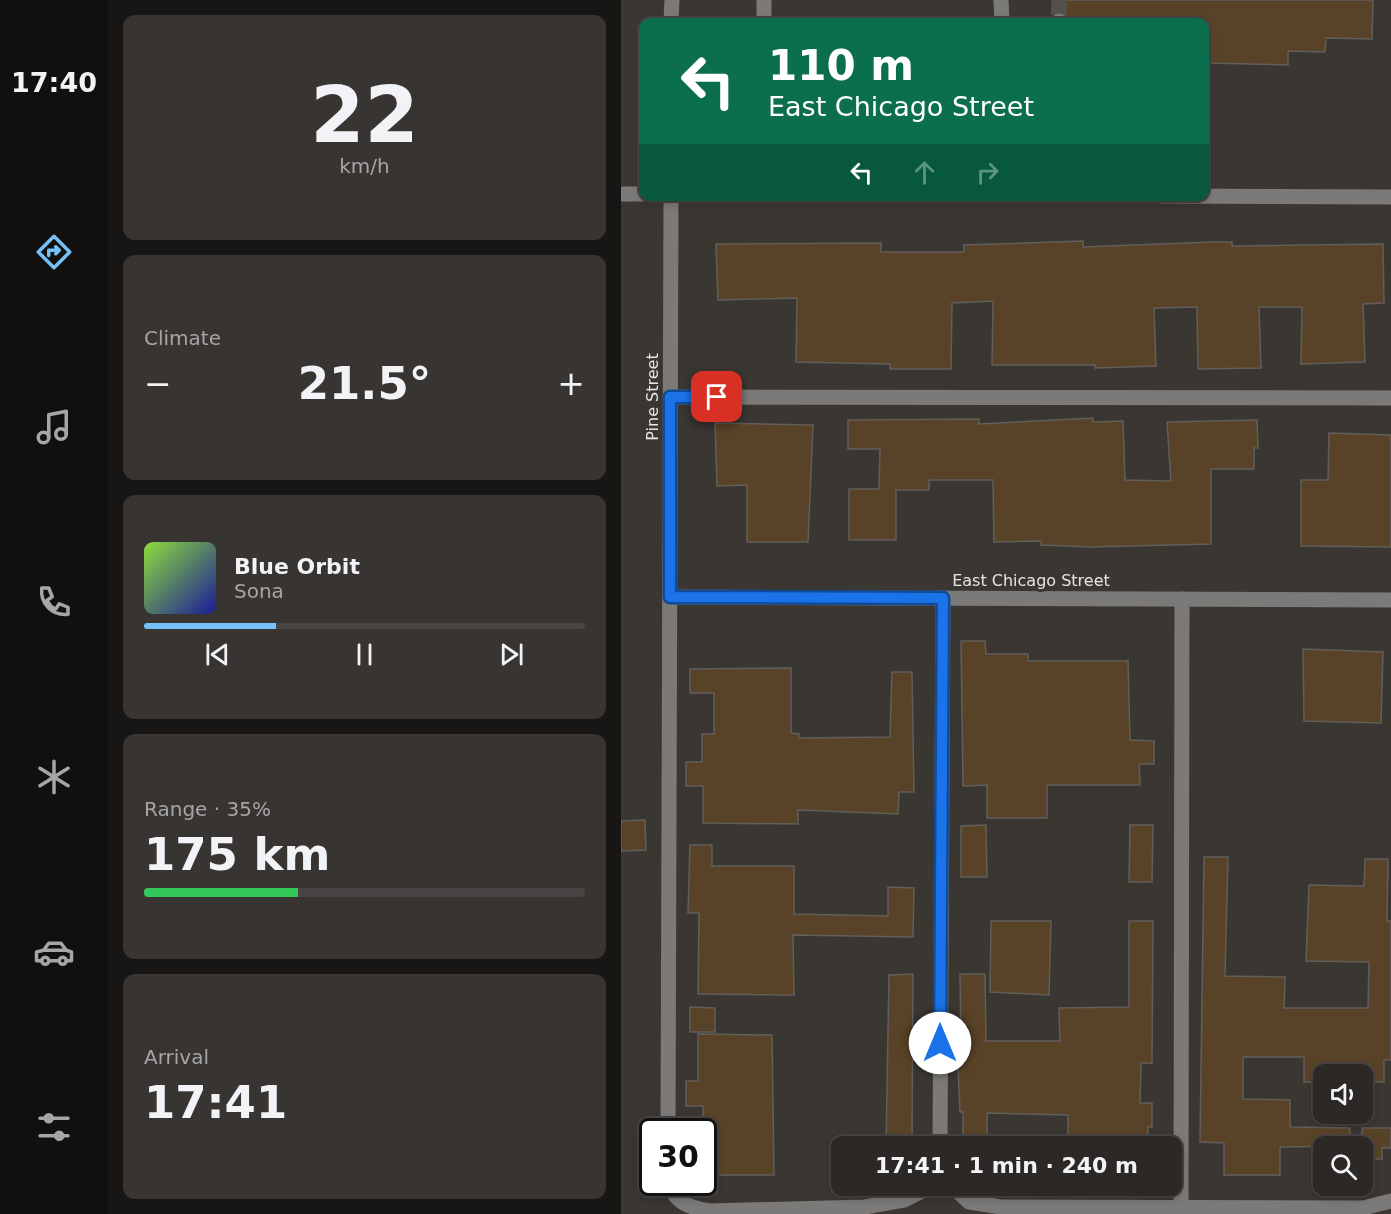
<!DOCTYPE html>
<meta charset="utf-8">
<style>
:root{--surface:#2c2826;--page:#383432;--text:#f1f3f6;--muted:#a6a6a7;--line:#484443;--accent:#75c0f6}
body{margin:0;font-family:"DejaVu Sans",sans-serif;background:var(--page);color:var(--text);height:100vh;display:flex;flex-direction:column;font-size:22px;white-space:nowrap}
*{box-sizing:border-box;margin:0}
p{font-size:20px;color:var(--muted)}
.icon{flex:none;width:33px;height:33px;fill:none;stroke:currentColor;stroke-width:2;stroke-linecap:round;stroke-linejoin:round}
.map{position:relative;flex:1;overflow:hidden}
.details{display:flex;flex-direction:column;gap:15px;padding:15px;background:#181615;width:513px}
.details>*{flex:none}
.hud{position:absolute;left:18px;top:18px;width:570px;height:183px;border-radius:12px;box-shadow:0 3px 9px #0003,0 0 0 2px var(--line);background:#0b6e4f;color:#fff;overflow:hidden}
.fabs{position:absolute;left:692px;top:1064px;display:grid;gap:12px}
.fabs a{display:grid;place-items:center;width:60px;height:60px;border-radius:12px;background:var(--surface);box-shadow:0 3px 9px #0003,0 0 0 2px var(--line);font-size:30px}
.speed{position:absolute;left:18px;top:1118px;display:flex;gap:12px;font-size:30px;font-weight:700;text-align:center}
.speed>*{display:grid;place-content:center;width:78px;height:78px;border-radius:50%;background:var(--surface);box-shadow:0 3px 9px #0003,0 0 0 2px var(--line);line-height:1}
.speed .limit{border:3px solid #111;border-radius:9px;background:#fff;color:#111}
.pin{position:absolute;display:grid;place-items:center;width:51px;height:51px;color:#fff;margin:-26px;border-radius:12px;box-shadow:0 3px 9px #0006}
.me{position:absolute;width:66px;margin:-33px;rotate:0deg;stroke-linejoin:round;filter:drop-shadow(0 0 4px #0008)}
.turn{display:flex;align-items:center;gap:21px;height:126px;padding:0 30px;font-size:27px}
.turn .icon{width:78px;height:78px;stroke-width:2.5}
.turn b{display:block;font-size:42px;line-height:51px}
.lanes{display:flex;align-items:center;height:57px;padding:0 30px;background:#0003;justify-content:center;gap:30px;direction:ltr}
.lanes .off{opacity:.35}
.big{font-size:45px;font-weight:700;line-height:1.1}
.details .widget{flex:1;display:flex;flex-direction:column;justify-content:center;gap:9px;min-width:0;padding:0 21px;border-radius:12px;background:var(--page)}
.details .dial{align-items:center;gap:0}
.dial b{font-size:78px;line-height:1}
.song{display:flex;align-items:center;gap:18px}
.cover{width:72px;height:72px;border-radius:9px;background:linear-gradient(135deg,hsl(90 70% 55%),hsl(240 70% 35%))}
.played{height:6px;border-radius:3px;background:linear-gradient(90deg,var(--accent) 30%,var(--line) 30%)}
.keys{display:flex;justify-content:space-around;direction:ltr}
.heat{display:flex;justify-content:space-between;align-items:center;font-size:33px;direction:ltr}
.charge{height:9px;border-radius:4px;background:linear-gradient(90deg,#34c759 35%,var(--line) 0)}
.trip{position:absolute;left:210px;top:1136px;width:351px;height:60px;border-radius:12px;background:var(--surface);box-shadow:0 3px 9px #0003,0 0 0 2px var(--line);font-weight:700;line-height:60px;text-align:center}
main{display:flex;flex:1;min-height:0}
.dock{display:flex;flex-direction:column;width:108px;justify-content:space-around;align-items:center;background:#12100f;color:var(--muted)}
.dock .icon{width:42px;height:42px}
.dock .current{color:var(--accent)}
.dock b{font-size:27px;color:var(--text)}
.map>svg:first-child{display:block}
</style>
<main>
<nav class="dock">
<b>17:40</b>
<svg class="icon current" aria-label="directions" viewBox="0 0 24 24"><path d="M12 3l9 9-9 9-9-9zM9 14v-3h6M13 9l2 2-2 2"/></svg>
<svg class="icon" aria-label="music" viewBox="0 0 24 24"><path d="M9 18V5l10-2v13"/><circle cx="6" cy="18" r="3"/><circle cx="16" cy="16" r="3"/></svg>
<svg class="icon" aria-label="phone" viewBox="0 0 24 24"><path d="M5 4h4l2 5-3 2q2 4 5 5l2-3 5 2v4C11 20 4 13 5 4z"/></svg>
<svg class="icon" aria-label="climate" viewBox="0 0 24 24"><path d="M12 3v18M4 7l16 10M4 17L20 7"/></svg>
<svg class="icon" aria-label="car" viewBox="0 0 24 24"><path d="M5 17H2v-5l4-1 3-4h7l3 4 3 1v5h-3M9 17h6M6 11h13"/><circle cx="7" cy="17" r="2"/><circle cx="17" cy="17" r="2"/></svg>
<svg class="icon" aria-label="filters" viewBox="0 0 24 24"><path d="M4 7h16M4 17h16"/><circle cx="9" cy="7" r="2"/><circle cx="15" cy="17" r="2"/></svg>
</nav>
<section class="details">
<div class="widget dial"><b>22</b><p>km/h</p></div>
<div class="widget"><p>Climate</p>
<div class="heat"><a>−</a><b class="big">21.5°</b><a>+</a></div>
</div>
<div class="widget">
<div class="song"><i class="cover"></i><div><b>Blue Orbit</b><p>Sona</p></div></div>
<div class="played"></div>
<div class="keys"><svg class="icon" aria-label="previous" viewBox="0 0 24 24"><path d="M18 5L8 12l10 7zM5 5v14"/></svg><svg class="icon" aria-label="pause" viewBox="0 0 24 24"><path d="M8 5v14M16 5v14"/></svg><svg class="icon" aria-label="next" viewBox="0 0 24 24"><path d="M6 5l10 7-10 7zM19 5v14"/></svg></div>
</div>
<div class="widget"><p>Range · 35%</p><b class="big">175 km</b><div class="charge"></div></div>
<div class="widget"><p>Arrival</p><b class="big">17:41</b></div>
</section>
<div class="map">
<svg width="770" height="1214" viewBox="0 0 770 1214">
<rect width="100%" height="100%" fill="#3a3632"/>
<g fill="#594328" stroke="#625e5a" stroke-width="1.5">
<polygon points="432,0 752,0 751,39 705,38 704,52 667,51 667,65 584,63 584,22 448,22 442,12 431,14"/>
<polygon points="462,241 462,247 591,242 611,242 611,246 762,244 763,303 742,304 744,362 680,364 681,307 638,307 640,368 577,369 576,307 533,308 535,366 474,368 474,365 371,365 372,301 331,303 330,369 269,369 269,364 175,362 176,298 97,300 95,244 260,243 260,252 343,252 343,245"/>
<polygon points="472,418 472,422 502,421 504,480 550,481 546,422 636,420 637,448 633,448 633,469 590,469 590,544 470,547 420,545 420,541 373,542 372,480 308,480 308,490 275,490 275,540 228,540 228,489 258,489 259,449 227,449 227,420 358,419 358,424"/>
<polygon points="94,423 192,425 187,542 126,542 126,485 96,486"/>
<polygon points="708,433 770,435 770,547 680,546 680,480 707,480"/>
<polygon points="340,641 364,641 365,654 407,654 407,661 507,661 509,740 533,741 533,764 518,764 519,785 426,785 426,818 366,818 366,785 342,786"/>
<polygon points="682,649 762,652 760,723 683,721"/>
<polygon points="170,668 170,733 178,734 178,738 269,737 271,672 291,672 293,792 278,792 277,814 177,810 177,824 82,823 82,786 65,786 65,762 81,762 81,734 93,734 93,693 69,693 69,669"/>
<polygon points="24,820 25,850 0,851 0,821"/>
<polygon points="365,825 366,877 340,877 340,826"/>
<polygon points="509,825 532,825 531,882 508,882"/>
<polygon points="69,845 91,845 91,866 173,866 173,914 267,916 267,887 293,888 292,937 172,935 173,995 77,994 78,913 67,913"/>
<polygon points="583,857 607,857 604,976 664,977 663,1008 747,1008 748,962 685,961 688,885 743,886 744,859 767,859 766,921 770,921 770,1060 763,1060 763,1082 741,1082 741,1074 702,1074 702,1082 683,1082 683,1057 622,1057 622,1099 669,1100 669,1127 729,1128 729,1146 659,1147 659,1175 603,1175 603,1143 579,1142"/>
<polygon points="370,921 430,921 428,995 369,992"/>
<polygon points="508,921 532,921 531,1063 520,1063 519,1103 531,1103 531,1127 527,1127 526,1146 447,1146 447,1115 366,1113 366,1146 342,1146 342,1112 339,1112 337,1068 340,1041 339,974 364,974 365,1041 439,1041 438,1008 508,1007"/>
<polygon points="292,974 291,1146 265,1146 268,975"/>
<polygon points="69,1007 94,1008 94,1032 69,1032"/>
<polygon points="77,1034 151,1035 153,1175 87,1175 86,1167 82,1167 82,1106 65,1106 65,1081 77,1081"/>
<polygon points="741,1128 770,1128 770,1148 761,1148 761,1159 741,1159"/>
</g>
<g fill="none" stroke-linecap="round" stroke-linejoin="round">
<polyline stroke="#54504c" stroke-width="15" stroke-dasharray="15 8" stroke-linecap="butt" points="438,0 438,21"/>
<g stroke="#7c7a78" stroke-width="15">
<polyline points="380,0 381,22"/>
<polyline points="438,21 438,22"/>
<polyline points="50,22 51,0"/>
<polyline points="143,22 143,0"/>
<polyline points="0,194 22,194"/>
<polyline points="541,196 770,197"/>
<polyline points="49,397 770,398"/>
<polyline points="49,597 770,600"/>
<polyline points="47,1131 50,196"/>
<polyline points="319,1146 322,598"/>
<path d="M49,1182C52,1203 70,1208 89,1211L244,1207L283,1200L313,1185"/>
<polyline points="330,1185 348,1202 380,1207 742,1208 770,1201"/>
<polyline points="560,1208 561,599"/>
</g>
</g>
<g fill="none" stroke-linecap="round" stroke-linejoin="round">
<g stroke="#114b97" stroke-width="15">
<polyline id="route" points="96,397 49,397 49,597 322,598 319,1043"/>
</g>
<use href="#route" stroke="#1a73e8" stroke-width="10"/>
</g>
<g text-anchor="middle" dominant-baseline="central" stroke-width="6" stroke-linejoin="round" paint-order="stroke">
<g font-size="16" fill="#e6e4e1" stroke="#3a3632">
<text transform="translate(31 397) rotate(-90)">Pine Street</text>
<text x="410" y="580">East Chicago Street</text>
</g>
</g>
</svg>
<div class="fabs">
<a><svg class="icon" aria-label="sound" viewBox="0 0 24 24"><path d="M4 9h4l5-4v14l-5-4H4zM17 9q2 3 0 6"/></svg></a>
<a><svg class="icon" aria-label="search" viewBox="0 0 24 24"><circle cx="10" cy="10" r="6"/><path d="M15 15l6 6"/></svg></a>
</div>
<div class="speed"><div class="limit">30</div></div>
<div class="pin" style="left:96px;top:397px;background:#d93025"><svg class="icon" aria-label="arrive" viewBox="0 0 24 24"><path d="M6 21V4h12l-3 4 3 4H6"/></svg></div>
<svg class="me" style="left:319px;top:1043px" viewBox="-20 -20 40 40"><circle r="19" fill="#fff"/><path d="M0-13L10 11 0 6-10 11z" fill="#1a73e8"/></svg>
<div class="trip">17:41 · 1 min · 240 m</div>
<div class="hud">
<div class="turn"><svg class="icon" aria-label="left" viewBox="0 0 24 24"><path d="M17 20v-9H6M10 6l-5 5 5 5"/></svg><div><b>110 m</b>East Chicago Street</div></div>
<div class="lanes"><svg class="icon" aria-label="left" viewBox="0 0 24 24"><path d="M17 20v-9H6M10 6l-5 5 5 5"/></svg><svg class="icon off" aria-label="ahead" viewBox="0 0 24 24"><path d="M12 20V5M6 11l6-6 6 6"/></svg><svg class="icon off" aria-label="right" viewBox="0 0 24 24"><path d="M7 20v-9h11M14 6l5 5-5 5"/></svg></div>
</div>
</div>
</main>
